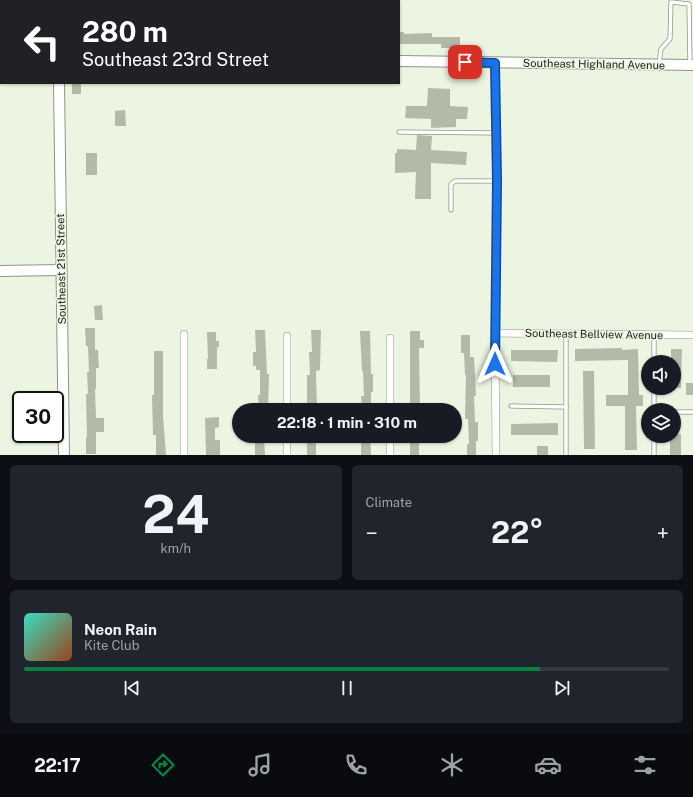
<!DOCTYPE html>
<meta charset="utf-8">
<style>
:root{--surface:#171b24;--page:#20242c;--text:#f1f3f6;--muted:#9ea1a6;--line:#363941;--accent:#0b8043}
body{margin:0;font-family:"Public Sans",sans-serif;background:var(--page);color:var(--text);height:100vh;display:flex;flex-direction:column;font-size:15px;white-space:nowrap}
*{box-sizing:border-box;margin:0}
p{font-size:13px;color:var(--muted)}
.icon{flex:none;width:22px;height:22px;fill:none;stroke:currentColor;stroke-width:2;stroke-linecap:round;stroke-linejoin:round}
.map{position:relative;height:455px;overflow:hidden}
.drawer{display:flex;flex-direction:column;gap:10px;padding:10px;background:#0d0f14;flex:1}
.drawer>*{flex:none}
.banner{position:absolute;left:0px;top:0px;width:400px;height:84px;box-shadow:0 1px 3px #0004;background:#202124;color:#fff;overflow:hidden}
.buttons{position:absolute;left:641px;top:355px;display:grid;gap:8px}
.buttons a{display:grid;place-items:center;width:40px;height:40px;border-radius:50%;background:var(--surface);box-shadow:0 1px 3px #0004;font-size:20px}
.speed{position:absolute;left:12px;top:391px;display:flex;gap:8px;font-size:20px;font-weight:700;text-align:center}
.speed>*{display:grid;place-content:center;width:52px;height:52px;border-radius:50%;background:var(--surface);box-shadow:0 1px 3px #0004;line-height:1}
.speed .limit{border:2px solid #111;border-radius:6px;background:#fff;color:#111}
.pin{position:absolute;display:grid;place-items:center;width:34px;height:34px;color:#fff;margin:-17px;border-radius:8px;box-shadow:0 2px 6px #0006}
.me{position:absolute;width:44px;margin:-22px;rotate:0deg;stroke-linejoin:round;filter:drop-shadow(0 0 3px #0008)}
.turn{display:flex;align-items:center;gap:14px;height:84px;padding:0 16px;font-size:18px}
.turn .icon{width:52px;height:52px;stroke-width:2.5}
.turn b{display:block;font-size:28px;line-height:34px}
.big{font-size:30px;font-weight:700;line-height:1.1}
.drawer .tile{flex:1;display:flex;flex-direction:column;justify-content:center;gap:6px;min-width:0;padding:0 14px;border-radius:6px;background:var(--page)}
.drawer .dial{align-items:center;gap:0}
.dial b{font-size:52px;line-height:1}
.song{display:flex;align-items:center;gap:12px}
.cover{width:48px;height:48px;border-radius:6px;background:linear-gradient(135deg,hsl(170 70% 55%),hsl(20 70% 35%))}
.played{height:4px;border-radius:2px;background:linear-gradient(90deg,var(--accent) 80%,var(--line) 80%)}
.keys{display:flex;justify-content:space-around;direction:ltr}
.heat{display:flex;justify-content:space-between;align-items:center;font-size:22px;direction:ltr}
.drawer .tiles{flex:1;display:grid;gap:10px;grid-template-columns:1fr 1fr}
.tile:last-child{grid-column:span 2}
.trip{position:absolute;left:232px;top:403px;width:230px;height:40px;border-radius:20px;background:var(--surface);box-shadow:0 1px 3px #0004;font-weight:700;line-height:40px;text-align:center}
.dock{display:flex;height:64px;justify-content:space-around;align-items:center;background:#090b0e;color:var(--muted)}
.dock .icon{width:28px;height:28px}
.dock .selected{color:var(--accent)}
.dock b{font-size:18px;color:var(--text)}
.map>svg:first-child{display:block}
</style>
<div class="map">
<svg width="693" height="455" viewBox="0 0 693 455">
<rect width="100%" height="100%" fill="#ebf5e2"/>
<g fill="#b1bba8">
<polygon points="399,32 404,32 404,34 432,33 432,37 460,37 460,48 441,48 441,44 399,44"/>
<rect x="72" y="83" width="9" height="11"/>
<polygon points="428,88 450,89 450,106 468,107 467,119 456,119 456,127 431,128 431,119 405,118 406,106 427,106"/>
<polygon points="125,110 126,126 115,126 115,111"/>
<polygon points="417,135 432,136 431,150 467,152 466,165 431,163 431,199 415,199 416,172 395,173 395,153 397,153 397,149 416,150"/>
<rect x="86" y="153" width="11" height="22"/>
<polygon points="102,305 103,320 95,320 94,306"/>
<polygon points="85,328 95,328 95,350 98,350 99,368 96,368 96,389 95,389 96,418 104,418 104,432 96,432 96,454 86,454 86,437 87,437 86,394 88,394 87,372 89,372 88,346 86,346"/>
<polygon points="255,330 265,330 267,374 269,374 268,410 259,410 258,395 260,395 260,370 256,370 256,366 253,366 253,352 256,352"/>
<polygon points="311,330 321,330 320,370 316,371 317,410 307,410 307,375 310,375 309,352 312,352"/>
<polygon points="360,331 370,331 371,374 373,374 373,392 371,392 371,410 362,410 361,396 364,396 363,371 362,371"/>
<polygon points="410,331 420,331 420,340 424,340 424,348 419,348 420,410 410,410"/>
<polygon points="207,332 216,332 216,341 219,341 219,347 217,347 217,369 207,369 207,359 208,359"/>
<polygon points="461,335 470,335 470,357 474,357 476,396 474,396 475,422 478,422 478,441 476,441 476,455 467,455 467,444 469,444 468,419 465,419 466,375 465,375 464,353 461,353"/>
<polygon points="622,348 622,350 638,349 639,395 643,395 643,406 636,406 637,450 625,450 625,406 606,406 606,395 628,395 628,360 575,361 575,349"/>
<polygon points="671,349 682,349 681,388 674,388 674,362 671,362"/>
<polygon points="511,350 558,350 557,362 511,361"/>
<polygon points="154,351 163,351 163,416 166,455 156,455 156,435 153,435 152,395 154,395"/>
<polygon points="583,371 594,371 595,449 584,449"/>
<rect x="513" y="375" width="37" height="12"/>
<rect x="686" y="383" width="7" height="12"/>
<polygon points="219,417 219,427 215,428 215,440 220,440 220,455 206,455 205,418"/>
<polygon points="558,423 558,435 511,435 511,424"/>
<polygon points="674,434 681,434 681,455 670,455 670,436 674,436"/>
<polygon points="361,436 370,436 371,455 361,455"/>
<rect x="410" y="436" width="9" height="19"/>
<polygon points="255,439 264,439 265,455 255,455"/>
<rect x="307" y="440" width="9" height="15"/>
<rect x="537" y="446" width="11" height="9"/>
</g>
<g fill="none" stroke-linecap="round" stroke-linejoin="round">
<g stroke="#8c9684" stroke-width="5">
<g id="lane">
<polyline points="659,64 661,49 670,39 671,2 689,4 690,64"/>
<polyline points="399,132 496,133"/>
<polyline points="451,210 451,184 455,181 497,181"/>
<polyline points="566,333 566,455"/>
<polyline points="654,335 654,362"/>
<polyline points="654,388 654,410"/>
<polyline points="511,406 566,407"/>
<polyline points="674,412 693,412"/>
<polyline points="654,436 654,455"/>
</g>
</g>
<g stroke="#8c9684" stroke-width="8">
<g id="street">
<polyline points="495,63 497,184 495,333 496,455"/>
<polyline points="495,333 693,335"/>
<polyline points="184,334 184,455"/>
<polyline points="287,336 287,410"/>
<polyline points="390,410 390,338"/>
<polyline points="287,436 287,455"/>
<polyline points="390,455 390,436"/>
</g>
</g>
<g stroke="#8c9684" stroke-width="12">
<g id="secondary">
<polyline points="58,0 58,1"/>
<polyline points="399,61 693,65"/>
<polyline points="59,83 64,455"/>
<polyline points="0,271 61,270"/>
</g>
</g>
<use href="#lane" stroke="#fff" stroke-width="3.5"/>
<use href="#street" stroke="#fff" stroke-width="7"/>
<use href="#secondary" stroke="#fff" stroke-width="10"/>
</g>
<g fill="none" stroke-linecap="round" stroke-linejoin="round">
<g stroke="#114b97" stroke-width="10">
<polyline id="route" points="465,62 495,63 497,181 495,364"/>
</g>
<use href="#route" stroke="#1a73e8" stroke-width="7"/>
</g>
<g text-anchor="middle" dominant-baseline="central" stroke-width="3" stroke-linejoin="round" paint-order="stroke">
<g font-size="11" fill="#1c2019" stroke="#ebf5e2">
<text transform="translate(594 64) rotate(1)">Southeast Highland Avenue</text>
<text transform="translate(61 269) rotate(-91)">Southeast 21st Street</text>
<text transform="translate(594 334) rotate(1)">Southeast Bellview Avenue</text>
</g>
</g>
</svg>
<div class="buttons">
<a><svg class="icon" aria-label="sound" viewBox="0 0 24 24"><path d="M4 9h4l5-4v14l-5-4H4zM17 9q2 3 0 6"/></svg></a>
<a><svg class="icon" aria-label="layers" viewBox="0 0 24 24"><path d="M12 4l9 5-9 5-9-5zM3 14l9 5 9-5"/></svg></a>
</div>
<div class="speed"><div class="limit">30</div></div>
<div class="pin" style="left:465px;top:62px;background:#d93025"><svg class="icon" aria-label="arrive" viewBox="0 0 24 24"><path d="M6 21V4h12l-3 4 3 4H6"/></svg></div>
<svg class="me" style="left:495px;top:364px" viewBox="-20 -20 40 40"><path d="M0-17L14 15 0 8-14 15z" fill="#1a73e8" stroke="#fff" stroke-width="4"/></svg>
<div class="trip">22:18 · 1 min · 310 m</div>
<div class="banner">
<div class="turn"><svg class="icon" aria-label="left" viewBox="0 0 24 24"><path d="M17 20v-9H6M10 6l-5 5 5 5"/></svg><div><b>280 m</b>Southeast 23rd Street</div></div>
</div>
</div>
<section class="drawer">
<div class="tiles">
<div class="tile dial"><b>24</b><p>km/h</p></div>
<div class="tile"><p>Climate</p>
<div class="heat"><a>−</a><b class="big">22°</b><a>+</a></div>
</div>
<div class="tile">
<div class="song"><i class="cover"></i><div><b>Neon Rain</b><p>Kite Club</p></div></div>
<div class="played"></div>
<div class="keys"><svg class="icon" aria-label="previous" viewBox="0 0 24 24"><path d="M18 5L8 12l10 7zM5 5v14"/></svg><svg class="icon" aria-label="pause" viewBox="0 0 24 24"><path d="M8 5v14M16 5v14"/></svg><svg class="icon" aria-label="next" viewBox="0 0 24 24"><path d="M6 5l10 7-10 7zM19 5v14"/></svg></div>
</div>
</div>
</section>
<nav class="dock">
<b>22:17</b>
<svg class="icon selected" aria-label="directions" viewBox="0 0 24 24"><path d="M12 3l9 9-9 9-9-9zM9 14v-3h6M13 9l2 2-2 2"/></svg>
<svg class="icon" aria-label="music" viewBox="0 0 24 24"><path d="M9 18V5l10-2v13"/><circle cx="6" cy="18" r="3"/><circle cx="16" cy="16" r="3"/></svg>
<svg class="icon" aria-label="phone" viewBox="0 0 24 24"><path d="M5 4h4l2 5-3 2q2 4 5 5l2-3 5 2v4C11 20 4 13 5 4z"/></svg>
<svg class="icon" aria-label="climate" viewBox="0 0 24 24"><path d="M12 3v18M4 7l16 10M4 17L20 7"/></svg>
<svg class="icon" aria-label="car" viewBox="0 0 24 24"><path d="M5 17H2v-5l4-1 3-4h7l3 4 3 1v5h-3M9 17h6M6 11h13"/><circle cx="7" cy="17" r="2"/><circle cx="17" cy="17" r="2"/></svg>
<svg class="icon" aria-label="filters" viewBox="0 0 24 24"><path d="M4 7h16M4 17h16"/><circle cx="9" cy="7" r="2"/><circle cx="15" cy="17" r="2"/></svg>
</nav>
